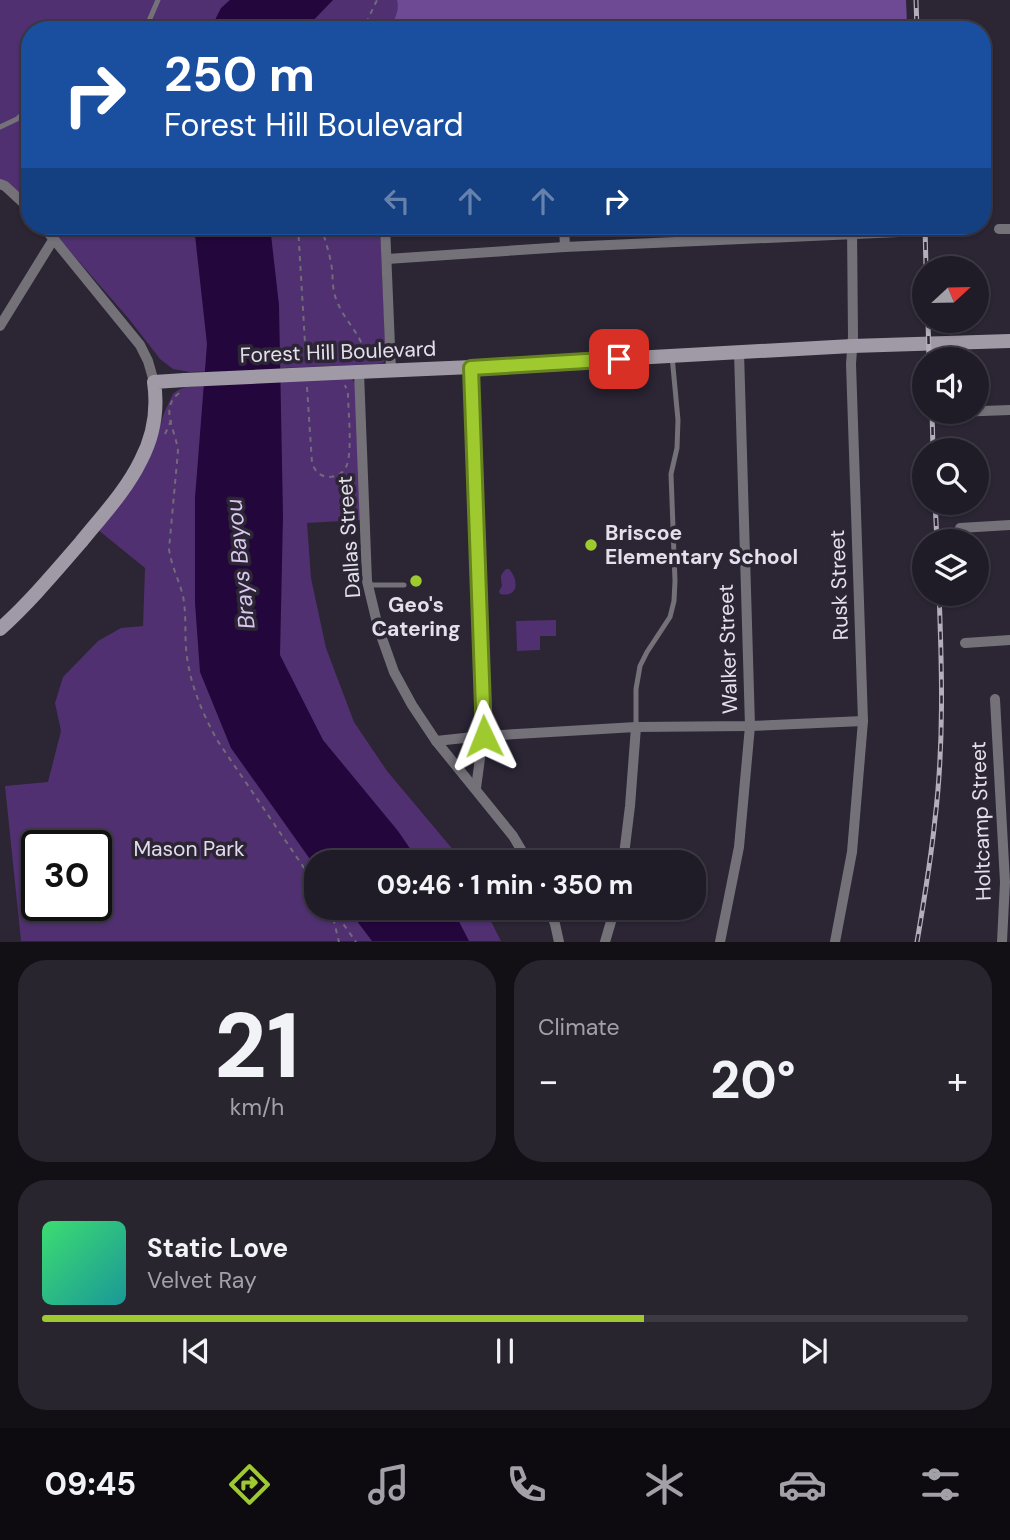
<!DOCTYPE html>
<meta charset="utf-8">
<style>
:root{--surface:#201c27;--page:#28252f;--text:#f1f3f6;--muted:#a2a1a7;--line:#3d3a44;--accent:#9eca2f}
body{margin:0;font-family:"DM Sans",sans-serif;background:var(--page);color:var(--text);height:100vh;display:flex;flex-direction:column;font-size:26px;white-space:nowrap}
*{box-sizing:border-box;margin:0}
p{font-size:23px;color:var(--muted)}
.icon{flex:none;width:38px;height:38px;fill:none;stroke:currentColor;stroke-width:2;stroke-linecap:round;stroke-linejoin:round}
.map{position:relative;height:942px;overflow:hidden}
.sheet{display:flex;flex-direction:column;gap:18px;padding:18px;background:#120f15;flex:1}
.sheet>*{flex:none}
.hud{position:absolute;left:21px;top:21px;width:970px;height:214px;border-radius:28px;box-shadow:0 2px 5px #0004,0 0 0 2px var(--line);background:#1a4fa0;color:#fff;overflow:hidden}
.needle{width:46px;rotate:68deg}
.tools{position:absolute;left:912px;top:256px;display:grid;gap:14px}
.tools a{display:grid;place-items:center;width:77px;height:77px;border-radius:50%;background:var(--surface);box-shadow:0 2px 5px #0004,0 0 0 2px var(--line);font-size:35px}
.speed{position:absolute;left:21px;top:830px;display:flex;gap:14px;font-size:35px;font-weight:700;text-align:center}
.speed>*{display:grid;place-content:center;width:91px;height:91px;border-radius:50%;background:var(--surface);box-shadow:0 2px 5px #0004,0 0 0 2px var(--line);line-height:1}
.speed .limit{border:4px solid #111;border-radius:10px;background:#fff;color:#111}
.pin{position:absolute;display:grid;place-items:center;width:60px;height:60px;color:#fff;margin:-30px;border-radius:14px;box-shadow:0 4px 10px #0006}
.me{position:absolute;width:77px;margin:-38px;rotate:358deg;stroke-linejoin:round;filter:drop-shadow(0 0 5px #0008)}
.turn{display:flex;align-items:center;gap:24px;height:147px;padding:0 28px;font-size:32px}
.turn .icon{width:91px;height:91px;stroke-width:2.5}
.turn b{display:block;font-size:49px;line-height:60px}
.lanes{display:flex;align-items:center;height:66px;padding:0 28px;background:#0003;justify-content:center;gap:35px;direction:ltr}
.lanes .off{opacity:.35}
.big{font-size:52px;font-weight:700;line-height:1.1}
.sheet .widget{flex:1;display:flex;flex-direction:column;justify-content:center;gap:10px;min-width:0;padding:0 24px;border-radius:28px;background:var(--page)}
.sheet .dial{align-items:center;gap:0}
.dial b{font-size:91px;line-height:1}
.song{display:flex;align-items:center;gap:21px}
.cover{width:84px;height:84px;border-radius:10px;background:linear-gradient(135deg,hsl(140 70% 55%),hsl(180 70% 35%))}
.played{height:7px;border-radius:4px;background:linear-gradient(90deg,var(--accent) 65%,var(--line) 65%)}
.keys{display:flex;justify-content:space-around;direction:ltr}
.heat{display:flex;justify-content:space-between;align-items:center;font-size:38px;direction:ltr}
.sheet .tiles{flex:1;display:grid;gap:18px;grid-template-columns:1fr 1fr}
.widget:last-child{grid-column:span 2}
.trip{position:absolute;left:304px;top:850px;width:402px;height:70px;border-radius:28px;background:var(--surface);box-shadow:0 2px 5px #0004,0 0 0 2px var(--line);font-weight:700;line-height:70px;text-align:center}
.tab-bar{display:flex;height:112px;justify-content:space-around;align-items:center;background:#0d0b10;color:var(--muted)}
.tab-bar .icon{width:49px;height:49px}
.tab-bar .active{color:var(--accent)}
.tab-bar b{font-size:32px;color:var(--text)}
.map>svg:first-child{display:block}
</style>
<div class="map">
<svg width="1010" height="942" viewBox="0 0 1010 942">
<rect width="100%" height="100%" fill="#2b2534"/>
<g fill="#503070" fill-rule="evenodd">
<polygon points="0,0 906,0 907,30 30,30 30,206 0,180"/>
<polygon points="48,226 380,226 386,359 383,363 378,364 190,372 173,369 160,359 129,319"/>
<path d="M346,376L350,377L355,383L361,520L307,523L311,578L326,648L354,722L387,771L455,852L461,863H317V908H484L501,941H21L5,786L48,782L61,731L55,703L63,677L98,641L121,628L143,626L145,568L97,529L154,447L164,413L173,394L178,390L186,387ZM37,845H96V905H37Z"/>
<path d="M506,569H509C519,580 519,598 500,594L499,591L502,586C501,578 499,576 506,569Z"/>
<polygon points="556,620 556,636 540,636 540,650 517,651 516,621"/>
</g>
<path fill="#6e4a94" d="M397,0H906L907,30H389C394,21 400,10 397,0Z"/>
<g fill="#23063b">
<polygon points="230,0 333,0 304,30 210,30 221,8"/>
<polygon points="194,226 270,226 279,305 283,516 280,655 323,740 398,831 420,863 317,863 317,869 231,748 200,672 195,603 195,498 207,344"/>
<polygon points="347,908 452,908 469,941 372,941"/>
</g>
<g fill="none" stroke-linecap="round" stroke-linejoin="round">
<g stroke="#706b78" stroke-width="2" stroke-dasharray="5 5" stroke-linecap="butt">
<polyline points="359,30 367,21 377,0"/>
<polyline points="298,226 306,360"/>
<path d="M321,226C325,240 330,254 332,269C333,279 332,291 337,301C345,323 363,334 366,360"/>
<path d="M307,387L312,463C315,471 319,476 328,477C335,477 343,474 346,467C353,453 348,411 348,394L345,385"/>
<path d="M179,393C159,409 176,430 178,451L169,549C171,565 179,580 183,596C187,616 184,637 187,657C191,687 203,714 217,740L317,887"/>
<polyline points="165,434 171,421 166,421"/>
<polyline points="332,908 356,942"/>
<polyline points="331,909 339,942"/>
</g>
<g stroke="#747179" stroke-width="5">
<polyline points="145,30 158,0"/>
<polyline points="0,127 17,119 30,107"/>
<polyline points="53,240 64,226"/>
<polyline points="369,585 404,585"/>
<polyline points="636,727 636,689 640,666 647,652 670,617 674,601 675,581 671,474 677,448 678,420 672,356"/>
</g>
<g stroke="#747179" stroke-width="10">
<polyline points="0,184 5,186 30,209"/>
<polyline points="43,226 140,345 148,361 154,382"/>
<polyline points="385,226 391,370"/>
<polyline points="564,226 565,247"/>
<polyline points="999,229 1010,229"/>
<polyline points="387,259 565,247 899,232"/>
<polyline points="0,326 53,240"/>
<polyline points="472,367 483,736 476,788"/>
<polyline points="359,372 367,581 378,627 394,672 412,705 436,741 513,836 529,863"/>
<polyline points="955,412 1010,410"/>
<polyline points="960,528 1010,525"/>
<polyline points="965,643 1010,640"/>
<polyline points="995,699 1005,882 1002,942"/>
<polyline points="436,741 483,736 636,727 750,726 863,721"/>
<polyline points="623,863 630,806 636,727"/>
<polyline points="549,908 555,924 559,942"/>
<polyline points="605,942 615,908"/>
<polyline points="720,942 739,847 750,726 739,352"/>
<polyline points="835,942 852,852 863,721 851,364 853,336 852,226"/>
</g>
<g stroke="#a09aa7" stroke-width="14">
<polyline points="334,373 472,367 852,346 1010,341"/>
<path d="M0,629C29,603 55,572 81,542C102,516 126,491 141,460C154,435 158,409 154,382L185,380"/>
</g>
<g stroke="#b3aeba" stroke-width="5">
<g id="rail">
<polyline points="916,0 917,30"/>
<polyline points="925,226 926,268"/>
<polyline points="928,320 929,359"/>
<polyline points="932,411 933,450"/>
<polyline points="935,502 937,541"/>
<path d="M917,942C924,901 931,860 935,819C944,744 942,669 939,593"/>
</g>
</g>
<use href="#rail" stroke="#2b2534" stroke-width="2.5" stroke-dasharray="8" stroke-linecap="butt"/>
<polyline stroke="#a09aa7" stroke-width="14" points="185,380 334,373"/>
</g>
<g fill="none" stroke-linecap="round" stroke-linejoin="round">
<g stroke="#67831f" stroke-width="18">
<polyline id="route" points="484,736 471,368 619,359"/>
</g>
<use href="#route" stroke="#9eca2f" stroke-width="12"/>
</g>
<g fill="#9eca2f" stroke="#2b2534" stroke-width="2.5">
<circle cx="591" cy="545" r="7"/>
<circle cx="416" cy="581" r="7"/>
</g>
<g text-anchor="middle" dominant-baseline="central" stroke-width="7" stroke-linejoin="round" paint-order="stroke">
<g font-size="21" fill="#e4e0ea" stroke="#2b2534">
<text transform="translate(338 352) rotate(-2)">Forest Hill Boulevard</text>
<text transform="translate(349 537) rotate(-94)">Dallas Street</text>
<text transform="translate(839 585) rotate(-92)">Rusk Street</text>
<text transform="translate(728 649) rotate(-92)">Walker Street</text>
<text transform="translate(981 821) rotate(-92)">Holtcamp Street</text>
</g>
<g font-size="21" font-weight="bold" fill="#e4e0ea" stroke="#2b2534" text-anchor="start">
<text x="605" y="533">Briscoe<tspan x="605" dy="24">Elementary School</tspan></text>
<text x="416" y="605" text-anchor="middle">Geo's<tspan x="416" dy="24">Catering</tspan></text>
</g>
<g font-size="21" fill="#e4dbf0" stroke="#2b2534">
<text x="189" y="849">Mason Park</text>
</g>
<g font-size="23" font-style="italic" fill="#d8c6ef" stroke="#2b2534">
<text transform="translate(240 564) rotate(-96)">Brays Bayou</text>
</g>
</g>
</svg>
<div class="tools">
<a><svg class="needle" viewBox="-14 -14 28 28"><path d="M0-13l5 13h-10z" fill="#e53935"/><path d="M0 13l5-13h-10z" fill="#a2a1a7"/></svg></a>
<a><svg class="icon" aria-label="sound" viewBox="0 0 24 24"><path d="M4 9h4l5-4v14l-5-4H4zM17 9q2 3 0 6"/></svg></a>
<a><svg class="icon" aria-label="search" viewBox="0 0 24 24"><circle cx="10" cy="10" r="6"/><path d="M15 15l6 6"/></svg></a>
<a><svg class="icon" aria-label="layers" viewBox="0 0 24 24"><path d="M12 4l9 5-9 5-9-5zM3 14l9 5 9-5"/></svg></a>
</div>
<div class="speed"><div class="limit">30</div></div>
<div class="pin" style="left:619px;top:359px;background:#d93025"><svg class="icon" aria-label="arrive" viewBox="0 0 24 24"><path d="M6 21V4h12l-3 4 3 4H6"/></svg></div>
<svg class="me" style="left:484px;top:736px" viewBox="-20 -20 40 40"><path d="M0-17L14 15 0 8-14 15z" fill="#9eca2f" stroke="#fff" stroke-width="4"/></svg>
<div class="trip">09:46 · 1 min · 350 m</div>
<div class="hud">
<div class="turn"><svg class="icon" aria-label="right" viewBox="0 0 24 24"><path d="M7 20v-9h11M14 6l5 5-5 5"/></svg><div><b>250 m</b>Forest Hill Boulevard</div></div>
<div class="lanes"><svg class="icon off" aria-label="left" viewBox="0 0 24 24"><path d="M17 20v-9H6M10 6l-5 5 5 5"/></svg><svg class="icon off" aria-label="ahead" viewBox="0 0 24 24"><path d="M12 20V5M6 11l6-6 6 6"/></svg><svg class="icon off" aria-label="ahead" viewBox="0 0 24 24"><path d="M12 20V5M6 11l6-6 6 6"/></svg><svg class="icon" aria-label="right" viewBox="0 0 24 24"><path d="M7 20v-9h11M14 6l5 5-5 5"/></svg></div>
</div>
</div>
<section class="sheet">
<div class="tiles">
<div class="widget dial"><b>21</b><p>km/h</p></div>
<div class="widget"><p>Climate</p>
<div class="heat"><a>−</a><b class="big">20°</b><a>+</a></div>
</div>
<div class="widget">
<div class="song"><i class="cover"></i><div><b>Static Love</b><p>Velvet Ray</p></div></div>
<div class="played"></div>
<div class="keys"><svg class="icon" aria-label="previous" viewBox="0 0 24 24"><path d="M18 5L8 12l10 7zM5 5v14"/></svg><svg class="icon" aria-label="pause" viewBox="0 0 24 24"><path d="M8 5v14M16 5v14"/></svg><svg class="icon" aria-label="next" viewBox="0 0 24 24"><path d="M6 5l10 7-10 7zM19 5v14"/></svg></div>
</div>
</div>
</section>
<nav class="tab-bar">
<b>09:45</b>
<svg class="icon active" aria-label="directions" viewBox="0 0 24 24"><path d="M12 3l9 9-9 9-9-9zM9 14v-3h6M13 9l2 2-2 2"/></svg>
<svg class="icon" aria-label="music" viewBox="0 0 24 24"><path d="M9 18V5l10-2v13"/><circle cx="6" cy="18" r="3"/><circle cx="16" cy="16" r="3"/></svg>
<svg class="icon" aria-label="phone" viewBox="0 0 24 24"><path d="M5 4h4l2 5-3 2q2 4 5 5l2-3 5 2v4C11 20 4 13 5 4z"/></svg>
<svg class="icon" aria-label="climate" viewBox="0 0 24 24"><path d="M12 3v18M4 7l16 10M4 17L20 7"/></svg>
<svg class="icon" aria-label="car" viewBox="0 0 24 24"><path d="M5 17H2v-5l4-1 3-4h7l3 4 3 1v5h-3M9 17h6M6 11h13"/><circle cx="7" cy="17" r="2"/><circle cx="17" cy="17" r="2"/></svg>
<svg class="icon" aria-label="filters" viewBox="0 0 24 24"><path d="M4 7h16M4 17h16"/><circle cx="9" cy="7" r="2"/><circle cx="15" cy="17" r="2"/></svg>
</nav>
